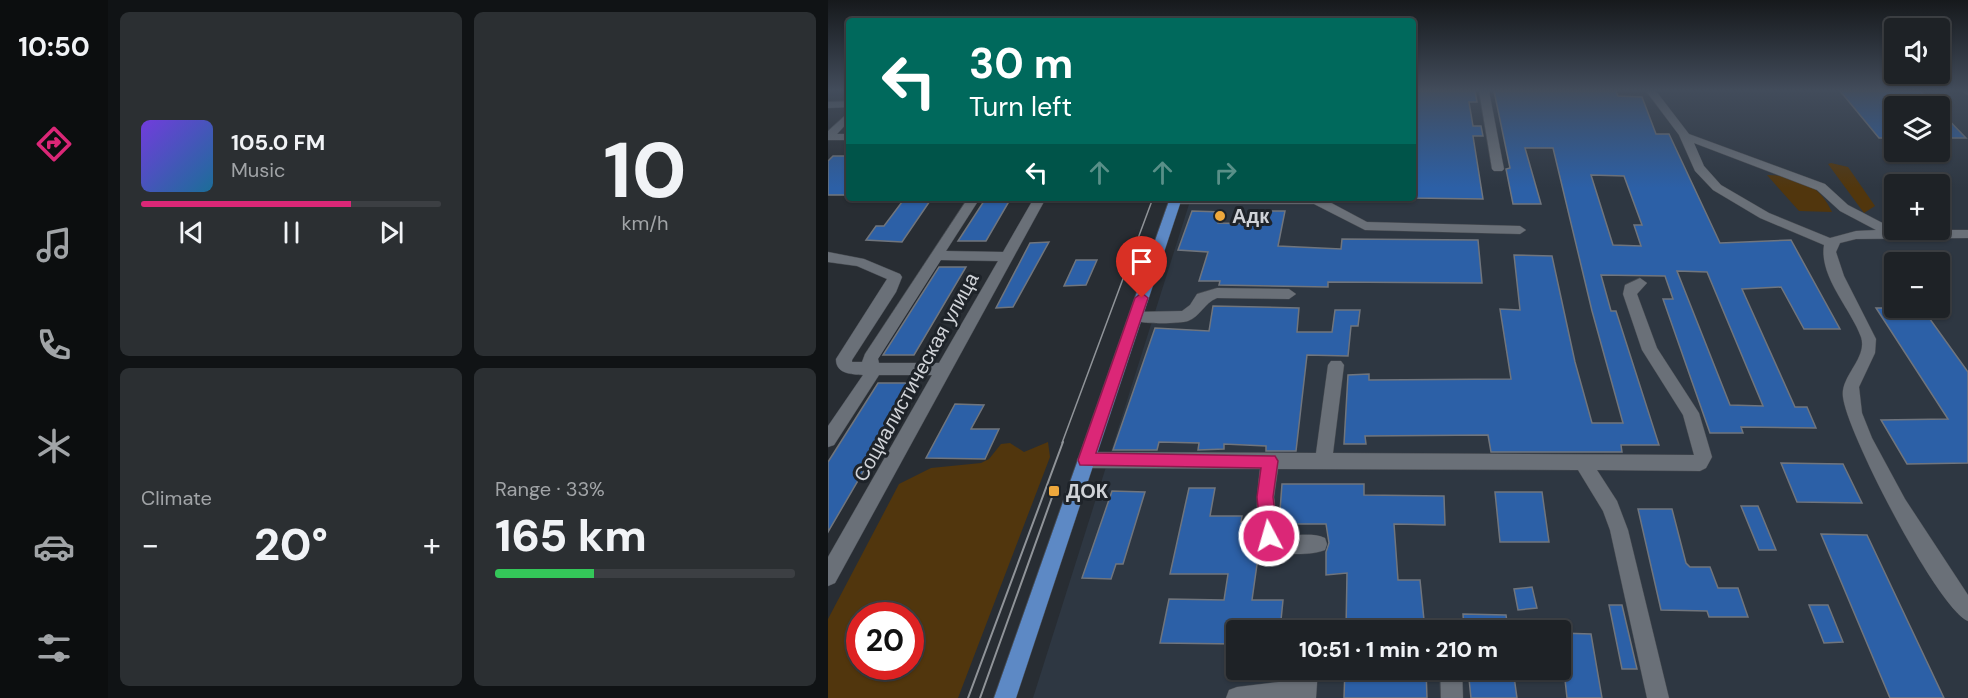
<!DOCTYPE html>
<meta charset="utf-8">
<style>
:root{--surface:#1e2226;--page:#2b2f32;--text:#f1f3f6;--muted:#a1a4a7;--line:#3c3f43;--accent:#db2777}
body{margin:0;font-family:"DM Sans",sans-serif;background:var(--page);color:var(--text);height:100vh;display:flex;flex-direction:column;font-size:22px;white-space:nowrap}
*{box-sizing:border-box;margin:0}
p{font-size:20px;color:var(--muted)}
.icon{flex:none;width:33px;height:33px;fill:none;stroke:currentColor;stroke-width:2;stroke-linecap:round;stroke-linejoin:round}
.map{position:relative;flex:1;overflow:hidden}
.drawer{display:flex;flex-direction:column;gap:12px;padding:12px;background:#101315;width:720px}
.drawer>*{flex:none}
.banner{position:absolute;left:18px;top:18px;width:570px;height:183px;border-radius:6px;box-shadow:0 2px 4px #0004,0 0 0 2px var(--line);background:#00695c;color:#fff;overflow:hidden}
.fabs{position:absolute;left:1056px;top:18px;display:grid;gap:12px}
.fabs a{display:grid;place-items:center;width:66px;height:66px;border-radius:6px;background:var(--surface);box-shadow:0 2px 4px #0004,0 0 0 2px var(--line);font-size:30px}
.speed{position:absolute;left:18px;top:602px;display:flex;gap:12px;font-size:30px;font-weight:700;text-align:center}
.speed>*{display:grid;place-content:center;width:78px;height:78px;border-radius:50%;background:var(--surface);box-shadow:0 2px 4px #0004,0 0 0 2px var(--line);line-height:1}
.speed .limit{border:9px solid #d22;background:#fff;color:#111}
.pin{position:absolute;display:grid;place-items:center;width:51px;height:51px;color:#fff;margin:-62px -26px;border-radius:50% 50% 50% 0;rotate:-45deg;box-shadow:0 0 6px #0007}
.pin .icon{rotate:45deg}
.me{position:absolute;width:66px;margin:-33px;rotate:354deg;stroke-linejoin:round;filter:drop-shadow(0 0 4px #0008)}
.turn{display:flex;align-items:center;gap:21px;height:126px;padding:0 24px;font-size:27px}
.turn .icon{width:78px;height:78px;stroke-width:2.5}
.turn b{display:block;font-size:42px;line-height:51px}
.lanes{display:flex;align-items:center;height:57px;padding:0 24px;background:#0003;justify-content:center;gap:30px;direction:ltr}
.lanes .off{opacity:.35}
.big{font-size:45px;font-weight:800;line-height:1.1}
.drawer .widget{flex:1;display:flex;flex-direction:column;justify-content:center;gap:9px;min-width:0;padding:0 21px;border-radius:9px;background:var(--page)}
.drawer .dial{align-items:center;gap:0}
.dial b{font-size:78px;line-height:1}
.song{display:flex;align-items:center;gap:18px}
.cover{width:72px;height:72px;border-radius:9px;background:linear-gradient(135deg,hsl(260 70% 55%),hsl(200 70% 35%))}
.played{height:6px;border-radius:3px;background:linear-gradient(90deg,var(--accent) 70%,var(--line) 70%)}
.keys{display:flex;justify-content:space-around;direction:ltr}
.heat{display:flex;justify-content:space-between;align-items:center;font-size:33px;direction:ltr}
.charge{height:9px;border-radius:4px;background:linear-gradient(90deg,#34c759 33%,var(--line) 0)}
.drawer .tiles{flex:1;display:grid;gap:12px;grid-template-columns:repeat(2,1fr)}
.trip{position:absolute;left:398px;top:620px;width:345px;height:60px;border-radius:6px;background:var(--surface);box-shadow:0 2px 4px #0004,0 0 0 2px var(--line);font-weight:800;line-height:60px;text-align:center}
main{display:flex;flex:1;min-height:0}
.tab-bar{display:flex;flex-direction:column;width:108px;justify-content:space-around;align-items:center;background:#0c0e0f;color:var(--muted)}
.tab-bar .icon{width:42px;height:42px}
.tab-bar .current{color:var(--accent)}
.tab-bar b{font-size:27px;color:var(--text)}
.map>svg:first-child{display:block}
</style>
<main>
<nav class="tab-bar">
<b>10:50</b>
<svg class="icon current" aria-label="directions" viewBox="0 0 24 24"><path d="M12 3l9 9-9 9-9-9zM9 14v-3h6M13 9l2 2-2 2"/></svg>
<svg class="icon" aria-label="music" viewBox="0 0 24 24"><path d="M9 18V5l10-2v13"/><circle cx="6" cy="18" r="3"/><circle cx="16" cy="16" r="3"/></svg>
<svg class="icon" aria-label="phone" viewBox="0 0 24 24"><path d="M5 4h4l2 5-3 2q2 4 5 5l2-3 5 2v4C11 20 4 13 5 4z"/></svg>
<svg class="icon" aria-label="climate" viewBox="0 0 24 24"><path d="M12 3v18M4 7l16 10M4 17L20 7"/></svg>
<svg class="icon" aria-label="car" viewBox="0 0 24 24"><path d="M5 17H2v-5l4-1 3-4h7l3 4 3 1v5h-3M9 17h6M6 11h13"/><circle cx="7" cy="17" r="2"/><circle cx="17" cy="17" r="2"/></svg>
<svg class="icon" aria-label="filters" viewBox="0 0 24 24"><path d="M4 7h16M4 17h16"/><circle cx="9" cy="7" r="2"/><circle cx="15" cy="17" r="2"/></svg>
</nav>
<section class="drawer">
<div class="tiles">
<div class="widget">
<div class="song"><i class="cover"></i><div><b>105.0 FM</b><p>Music</p></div></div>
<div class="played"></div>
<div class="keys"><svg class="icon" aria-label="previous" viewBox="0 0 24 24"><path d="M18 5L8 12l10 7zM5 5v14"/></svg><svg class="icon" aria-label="pause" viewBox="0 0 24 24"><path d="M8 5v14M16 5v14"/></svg><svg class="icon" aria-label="next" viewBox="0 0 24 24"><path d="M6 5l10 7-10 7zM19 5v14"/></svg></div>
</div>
<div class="widget dial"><b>10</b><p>km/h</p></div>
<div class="widget"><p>Climate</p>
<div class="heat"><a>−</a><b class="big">20°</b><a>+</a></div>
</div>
<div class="widget"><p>Range · 33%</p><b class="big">165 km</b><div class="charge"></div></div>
</div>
</section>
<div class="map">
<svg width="1140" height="698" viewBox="0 0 1140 698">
<rect width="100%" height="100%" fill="#282d33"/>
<path fill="#2e3742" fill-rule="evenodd" d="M585,91H1133L1140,97V698H205L363,198H585ZM1066,106H1112V152H1066ZM1066,184H1112V230H1066ZM1066,262H1112V308H1066ZM408,630H732V669H408Z"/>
<g fill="#51360d" fill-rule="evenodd">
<polygon points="1003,163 1020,167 1047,206 1036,213 1000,164"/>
<path d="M939,175C969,175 991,184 1004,212L971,211Z"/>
<path d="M220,442L222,457L130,698H0V619L71,484L103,468L153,463L161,459L173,444L182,443L196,452ZM32,615H82V666H32Z"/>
</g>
<g fill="#2c60a7" stroke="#70757d" stroke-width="1.5" fill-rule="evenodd">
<polygon points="585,91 647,91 649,102 641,102 645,126 653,126 655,136 645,136 655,199 585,198"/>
<path d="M666,91H788L790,96L814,97L828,134H841L892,243L963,240L1012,329H976L953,287L914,289L967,407H979L988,428L913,427L915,433H882L835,299H845L837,276L773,275L783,311H788L831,445H793L794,452H663L660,435L537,436L538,444H516L520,375L541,374V380L683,379L672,309L692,310L686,255L724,256L747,362L764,423H795L764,311L725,148H697L713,204H685L678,169L682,168ZM763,175L796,176L814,225H806L813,246L785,245ZM849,271L879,272L935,406L902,405Z"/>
<polygon points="1012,91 1092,91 1107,106 1066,106 1066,138 1051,138"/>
<polygon points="1112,111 1138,138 1112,138"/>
<polygon points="5,156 21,156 21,195 0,195 0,161"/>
<polygon points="77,198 104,198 74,242 38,240 48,226 56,226"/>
<polygon points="158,198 183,198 158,241 130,241"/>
<polygon points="364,211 394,212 390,223 430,224 433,211 457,211 450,246 513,249 514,239 650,240 654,283 500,282 500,287 391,285 392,281 371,281 380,252 350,250"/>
<polygon points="221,242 185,307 168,308 202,243"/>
<polygon points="248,260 269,260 258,285 236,286"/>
<polygon points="111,267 138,267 86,355 55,355"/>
<polygon points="385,306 471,308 469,332 504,332 507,310 532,310 530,326 523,326 520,356 479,355 468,451 438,451 438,446 396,444 396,449 370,450 371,443 331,442 329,450 285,450 327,328 381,331"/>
<polygon points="1048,308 1094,308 1140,372 1140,463 1079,464 1053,420 1120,419"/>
<polygon points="50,383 87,383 0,532 0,462"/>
<polygon points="127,404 156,405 143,429 171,429 157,459 98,458"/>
<polygon points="953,463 1015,464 1034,503 969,502"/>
<polygon points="454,484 536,484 536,495 616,496 617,525 566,524 570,580 592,580 597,630 518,630 519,573 498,575 498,552 501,543 498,524 451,524"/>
<polygon points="361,488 387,488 382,516 414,516 413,522 427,522 432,543 424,600 455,600 452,630 408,630 408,644 332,643 341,599 396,600 400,574 342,574"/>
<polygon points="284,491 317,492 295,564 288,564 283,579 254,578"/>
<polygon points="667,492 714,492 721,542 672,542"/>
<polygon points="913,506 930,506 948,550 931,550"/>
<polygon points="810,509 844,509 858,563 862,567 882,567 890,588 910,588 920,617 881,617 879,611 833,610"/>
<polygon points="993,534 1039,535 1116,698 1062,698"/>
<polygon points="704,587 709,608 690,610 686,589"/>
<polygon points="781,605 794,605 809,669 794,669"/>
<polygon points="981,605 1000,605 1015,642 996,643"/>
<polygon points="635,614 678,615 680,630 636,630"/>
<polygon points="732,633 763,634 774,698 739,698"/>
<polygon points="517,669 598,669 599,698 516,698"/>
<polygon points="640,669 685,669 689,698 643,698"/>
</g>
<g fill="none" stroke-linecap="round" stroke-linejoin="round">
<g stroke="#464a50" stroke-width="1">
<g id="minor">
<polygon points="651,91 661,91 676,169 674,171 666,171 664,169"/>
<path d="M818,91H828L861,134L997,184L1020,205L1068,230H1140V238L1028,239L1012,243L1008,252L1016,276L1048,339L1047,353L1031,387L1034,413L1044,438L1077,499L1140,595V621C1110,609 1019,433 1015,397C1012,376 1040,358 1033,337C1023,309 991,277 996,245L932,218L885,190L867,171L851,135ZM866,143L989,190L1012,211L1048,230L1028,231L1002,238L941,213L893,185L876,166Z"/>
<polygon points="1133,91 1140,91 1140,95"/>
<polygon points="21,101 21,107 0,108 0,102"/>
<polygon points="21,112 21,121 9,134 21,134 21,140 0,140 0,131"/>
<path d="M140,198H152L118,251L175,252L206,198H218L7,583L0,586V557L104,375H51L6,445L0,447V426L35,375C23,374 8,374 8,359L59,279L29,266L0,262V252L36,259L72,274L74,277L68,292L24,360V362H34L37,354ZM113,260L170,261L111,363H51L50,359Z"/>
<polygon points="342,198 494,198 539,222 692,226 698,230 692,234 537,230 486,204 347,204 343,203"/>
<path d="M812,278L819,283L809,294L829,348L871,413L884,457L878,468L872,471L769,470L789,501L800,530L841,698H819L782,530L775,511L750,470L450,469L446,497L450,531C464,539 482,531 497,538L499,544L497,550C487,554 475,554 464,554C455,553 440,550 434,542C425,529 430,484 432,469L258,468L252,465L249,460L252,455L258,452L488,453L500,365L503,361H513L516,365L505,453L866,455L855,415L814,350L795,294L797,285Z"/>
<path d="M389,288L461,289L468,294L461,299L389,298C376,303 373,316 360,321C350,324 305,325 300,317L307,312L354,311L362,305L369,294Z"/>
<polygon points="468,669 490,669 488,698 398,698 401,690 409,687 468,680"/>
<polygon points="612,669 634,669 635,698 613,698"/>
</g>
</g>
<g stroke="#464a50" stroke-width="1">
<polygon id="major" points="342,198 354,198 188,698 166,698"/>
</g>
<use href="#minor" fill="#6a7078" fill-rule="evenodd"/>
<use href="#major" fill="#5d89c5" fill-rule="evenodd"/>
<polyline stroke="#909499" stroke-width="1.5" points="234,443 325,198"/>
<g stroke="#909499" stroke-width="2">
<polyline points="140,698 235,442"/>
<polyline points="152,698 227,489"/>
</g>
</g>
<linearGradient id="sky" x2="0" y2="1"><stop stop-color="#16191c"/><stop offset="0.48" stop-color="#424c5b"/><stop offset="1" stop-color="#424c5b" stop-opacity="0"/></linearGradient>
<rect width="1140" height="188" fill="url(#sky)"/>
<polygon fill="#db2777" stroke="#8e194d" stroke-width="1.5" points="314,293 320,298 268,453 447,456 450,461 445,497 450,536 447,542 441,544 435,542 433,536 429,497 433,468 252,465 250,460 307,298"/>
<g fill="#eea83c" stroke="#1e2329" stroke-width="2">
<circle cx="392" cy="216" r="6"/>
<rect x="220" y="485" width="12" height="12" rx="3"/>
</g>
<g text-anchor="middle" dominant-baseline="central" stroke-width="6" stroke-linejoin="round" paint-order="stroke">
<g font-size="20" font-weight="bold" fill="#d0d3d8" stroke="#1e2329" text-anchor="start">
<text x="404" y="216">Адк</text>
<text x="238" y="491">ДОК</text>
</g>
<g font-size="20" fill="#d0d3d8" stroke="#1e2329">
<text transform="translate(88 377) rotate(-61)">Социалистическая улица</text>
</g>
</g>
</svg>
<div class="fabs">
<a><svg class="icon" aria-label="sound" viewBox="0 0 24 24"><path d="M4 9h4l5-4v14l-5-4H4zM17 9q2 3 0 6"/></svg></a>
<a><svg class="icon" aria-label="layers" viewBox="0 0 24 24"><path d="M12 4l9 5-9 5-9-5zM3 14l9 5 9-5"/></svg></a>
<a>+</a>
<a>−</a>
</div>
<div class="speed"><div class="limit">20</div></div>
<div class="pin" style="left:314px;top:298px;background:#d93025"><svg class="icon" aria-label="arrive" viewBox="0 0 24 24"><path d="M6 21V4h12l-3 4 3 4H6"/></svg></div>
<svg class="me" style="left:441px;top:536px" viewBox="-20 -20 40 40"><circle r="17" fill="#db2777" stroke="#fff" stroke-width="3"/><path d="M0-11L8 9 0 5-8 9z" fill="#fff"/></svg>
<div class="trip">10:51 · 1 min · 210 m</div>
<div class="banner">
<div class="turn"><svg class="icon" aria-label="left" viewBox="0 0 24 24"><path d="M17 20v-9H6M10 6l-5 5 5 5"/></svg><div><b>30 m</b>Turn left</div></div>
<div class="lanes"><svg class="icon" aria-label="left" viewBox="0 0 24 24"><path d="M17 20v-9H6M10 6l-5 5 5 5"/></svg><svg class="icon off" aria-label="ahead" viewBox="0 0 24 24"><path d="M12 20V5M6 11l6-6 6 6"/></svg><svg class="icon off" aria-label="ahead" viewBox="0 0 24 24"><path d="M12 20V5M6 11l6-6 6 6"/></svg><svg class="icon off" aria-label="right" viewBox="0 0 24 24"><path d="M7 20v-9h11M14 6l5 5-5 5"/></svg></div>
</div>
</div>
</main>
